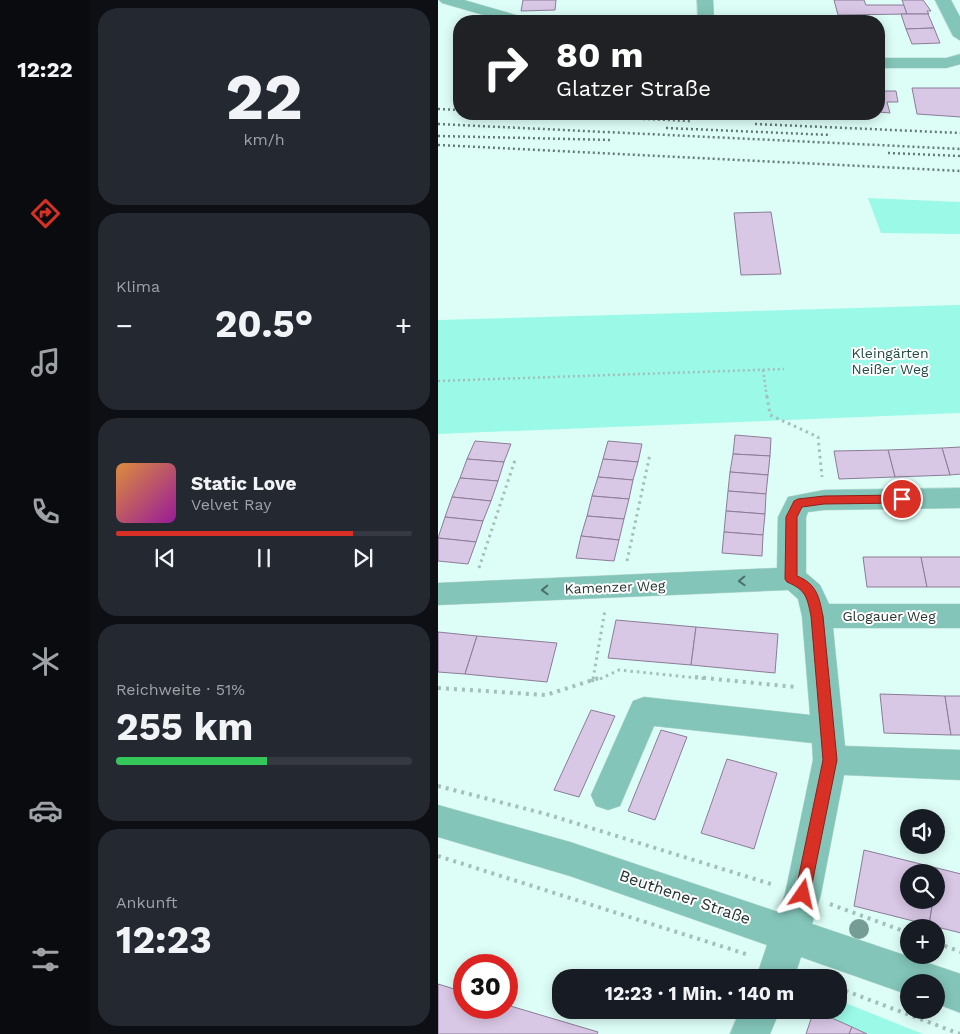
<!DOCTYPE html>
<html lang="de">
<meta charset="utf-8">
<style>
:root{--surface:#171b24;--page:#242831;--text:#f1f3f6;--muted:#9ea1a6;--line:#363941;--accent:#d93025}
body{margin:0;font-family:"Work Sans",sans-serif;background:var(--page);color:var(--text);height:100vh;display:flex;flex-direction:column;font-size:19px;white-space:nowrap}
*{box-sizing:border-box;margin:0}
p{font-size:16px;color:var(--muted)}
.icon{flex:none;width:28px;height:28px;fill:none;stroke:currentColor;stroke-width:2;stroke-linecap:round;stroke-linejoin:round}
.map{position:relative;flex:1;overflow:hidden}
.drawer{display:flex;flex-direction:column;gap:8px;padding:8px;background:#0d0f14;width:348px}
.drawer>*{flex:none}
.guide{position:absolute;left:15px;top:15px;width:432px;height:105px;border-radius:20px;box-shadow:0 2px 12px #0003;background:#202124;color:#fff;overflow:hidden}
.tools{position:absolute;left:462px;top:809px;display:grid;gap:10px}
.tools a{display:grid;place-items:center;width:45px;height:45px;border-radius:50%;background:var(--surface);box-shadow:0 2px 12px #0003;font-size:25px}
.speed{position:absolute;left:15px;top:954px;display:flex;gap:10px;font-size:25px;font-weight:700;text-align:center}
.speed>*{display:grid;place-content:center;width:65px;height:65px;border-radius:50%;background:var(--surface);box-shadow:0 2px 12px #0003;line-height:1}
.speed .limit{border:8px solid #d22;background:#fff;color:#111}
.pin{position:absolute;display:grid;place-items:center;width:42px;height:42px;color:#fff;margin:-21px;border:2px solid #fff;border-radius:50%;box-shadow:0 1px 5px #0007}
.me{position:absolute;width:55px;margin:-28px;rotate:11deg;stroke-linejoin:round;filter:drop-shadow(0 0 4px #0008)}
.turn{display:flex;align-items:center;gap:18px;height:105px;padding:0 20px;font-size:22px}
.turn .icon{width:65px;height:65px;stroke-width:2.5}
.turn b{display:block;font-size:35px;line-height:42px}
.big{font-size:38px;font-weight:700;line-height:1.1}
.drawer .tile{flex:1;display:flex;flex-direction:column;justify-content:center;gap:8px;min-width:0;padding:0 18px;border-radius:20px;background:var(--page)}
.drawer .dial{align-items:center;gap:0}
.dial b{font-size:65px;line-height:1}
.song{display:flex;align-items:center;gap:15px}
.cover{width:60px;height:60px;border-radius:8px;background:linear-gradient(135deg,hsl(30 70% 55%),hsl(300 70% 35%))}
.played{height:5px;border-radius:2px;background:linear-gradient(90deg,var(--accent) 80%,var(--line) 80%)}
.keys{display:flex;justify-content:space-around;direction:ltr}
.heat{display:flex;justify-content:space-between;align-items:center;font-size:28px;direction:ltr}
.charge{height:8px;border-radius:4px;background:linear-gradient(90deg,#34c759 51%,var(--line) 0)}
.trip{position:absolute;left:114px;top:969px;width:295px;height:50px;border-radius:20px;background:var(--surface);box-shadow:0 2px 12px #0003;font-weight:700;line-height:50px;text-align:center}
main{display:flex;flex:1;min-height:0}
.dock{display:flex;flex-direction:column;width:90px;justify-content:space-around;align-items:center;background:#090b0e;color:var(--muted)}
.dock .icon{width:35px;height:35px}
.dock .active{color:var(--accent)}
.dock b{font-size:22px;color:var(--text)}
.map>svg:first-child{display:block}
</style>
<main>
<nav class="dock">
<b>12:22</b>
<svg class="icon active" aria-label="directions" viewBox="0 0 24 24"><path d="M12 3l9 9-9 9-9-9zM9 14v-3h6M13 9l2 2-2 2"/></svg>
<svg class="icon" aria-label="music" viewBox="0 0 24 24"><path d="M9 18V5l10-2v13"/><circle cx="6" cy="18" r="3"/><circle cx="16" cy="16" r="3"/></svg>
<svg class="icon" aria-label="phone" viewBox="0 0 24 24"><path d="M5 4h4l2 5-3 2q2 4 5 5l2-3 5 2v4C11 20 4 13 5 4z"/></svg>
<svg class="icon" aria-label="climate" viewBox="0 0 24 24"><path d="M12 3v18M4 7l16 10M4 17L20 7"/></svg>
<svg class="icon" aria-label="car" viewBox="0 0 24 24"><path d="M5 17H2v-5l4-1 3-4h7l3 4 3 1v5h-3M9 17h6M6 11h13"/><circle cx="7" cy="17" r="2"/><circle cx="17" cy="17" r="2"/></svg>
<svg class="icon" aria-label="filters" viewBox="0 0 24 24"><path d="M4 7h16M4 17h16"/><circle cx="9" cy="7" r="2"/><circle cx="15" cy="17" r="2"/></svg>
</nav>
<section class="drawer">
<div class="tile dial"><b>22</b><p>km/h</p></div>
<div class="tile"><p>Klima</p>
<div class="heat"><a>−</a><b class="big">20.5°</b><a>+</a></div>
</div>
<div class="tile">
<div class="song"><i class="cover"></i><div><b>Static Love</b><p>Velvet Ray</p></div></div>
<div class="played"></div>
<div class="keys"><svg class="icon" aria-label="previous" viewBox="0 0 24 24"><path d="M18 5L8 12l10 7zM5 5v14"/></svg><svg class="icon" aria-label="pause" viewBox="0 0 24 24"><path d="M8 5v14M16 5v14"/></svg><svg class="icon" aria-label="next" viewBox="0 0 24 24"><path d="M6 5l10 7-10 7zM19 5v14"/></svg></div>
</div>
<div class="tile"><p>Reichweite · 51%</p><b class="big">255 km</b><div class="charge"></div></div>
<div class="tile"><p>Ankunft</p><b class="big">12:23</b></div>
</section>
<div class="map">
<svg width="523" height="1034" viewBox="0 0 523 1034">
<rect width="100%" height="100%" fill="#ddfef7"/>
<g fill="#9bf9e7">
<polygon points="430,198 522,202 522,234 443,233"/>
<polygon points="522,305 522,413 0,434 0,320"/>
<polygon points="400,1000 485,1034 429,1034 376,1010 400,1010"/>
</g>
<g fill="#d8c7e5" stroke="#8c7c98">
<polygon points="85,0 118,0 117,10 83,11"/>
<polygon points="396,0 426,0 428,5 466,5 469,14 400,15"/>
<polygon points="464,0 485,0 493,11 489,11 491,14 469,14"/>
<polygon points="463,14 490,14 496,28 468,29"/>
<polygon points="496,28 502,43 474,44 468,29"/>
<polygon points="474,88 523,88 523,117 479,114"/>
<polygon points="441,91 458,91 460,102 449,102 452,113 441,112"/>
<polygon points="333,212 343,274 303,275 296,213"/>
<polygon points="297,435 333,438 332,456 295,454"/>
<polygon points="37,441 73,444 66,462 29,459"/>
<polygon points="170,441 204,444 200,462 165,459"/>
<polygon points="523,447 523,474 512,475 504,448"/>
<polygon points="504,448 512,475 457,477 450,450"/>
<polygon points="450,450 457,477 401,479 396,451"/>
<polygon points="295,454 332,456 330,475 292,472"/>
<polygon points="29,459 66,462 60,481 22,478"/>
<polygon points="165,459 200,462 195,480 160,477"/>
<polygon points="292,472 330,475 328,494 290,491"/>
<polygon points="160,477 195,480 191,499 154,496"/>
<polygon points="22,478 60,481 53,501 14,497"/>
<polygon points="290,491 328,494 327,514 288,511"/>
<polygon points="154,496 191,499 186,519 149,516"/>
<polygon points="14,497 53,501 45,521 7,517"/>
<polygon points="288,511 327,514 325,535 286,532"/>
<polygon points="149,516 186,519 181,540 143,536"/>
<polygon points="7,517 45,521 38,542 0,538"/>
<polygon points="286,532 325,535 324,556 284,553"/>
<polygon points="143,536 181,540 176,561 138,558"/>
<polygon points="0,538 38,542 30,564 0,561"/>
<polygon points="425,557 483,557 489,587 429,587"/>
<polygon points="483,557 523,557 523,587 489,587"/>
<polygon points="178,620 258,627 253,665 170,658"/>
<polygon points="258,627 340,634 337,673 253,665"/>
<polygon points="0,632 39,636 27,674 0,672"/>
<polygon points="39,636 119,643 109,682 27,674"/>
<polygon points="442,694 507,696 513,735 446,733"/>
<polygon points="507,696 523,696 523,735 513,735"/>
<polygon points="153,710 177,716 141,797 116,790"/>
<polygon points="223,730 249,737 217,820 190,811"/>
<polygon points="289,759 339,773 316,849 263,833"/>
<polygon points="426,850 499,868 498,872 471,872 471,900 495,900 491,925 416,906"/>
<polygon points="499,868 523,874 523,933 491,925 495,900 499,900"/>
<polygon points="0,984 26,992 26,1008 69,1008 69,1005 160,1032 159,1034 0,1034"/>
<polygon points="376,1010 414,1027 411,1034 368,1034"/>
<polygon points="414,1027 429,1034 411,1034"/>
</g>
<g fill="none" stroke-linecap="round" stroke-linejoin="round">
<g stroke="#bcdad4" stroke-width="1">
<g id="minor">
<polygon points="1,0 26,0 88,18 90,21 66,21 4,3"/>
<polygon points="259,0 275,0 276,21 260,21"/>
<polygon points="497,0 513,0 523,19 523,41 515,36"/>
<polygon points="523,54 523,64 508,68 441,68 441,58 508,58"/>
<polygon points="523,488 523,508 386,510 370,512 368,517 368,573 382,585 391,604 523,604 523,628 395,628 407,746 523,750 523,780 406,775 383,894 374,924 523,974 523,1013 499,1004 499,982 471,982 471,995 363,957 356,978 318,978 329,945 132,876 0,837 0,805 132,842 340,912 347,894 375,760 374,743 216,726 182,806 170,810 158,806 153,795 195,701 206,697 372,715 364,616 360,599 350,590 0,605 0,583 339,568 340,517 350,497 386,490"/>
<polygon points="302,1010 342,1010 332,1034 292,1034"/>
</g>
</g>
<g stroke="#a3bfb9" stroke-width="2.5" stroke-dasharray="2 3" stroke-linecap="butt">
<polyline points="325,370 329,398"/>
<polyline points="0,381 346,369"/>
</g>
<g stroke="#a3bfb9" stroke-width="3" stroke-dasharray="2.5 4" stroke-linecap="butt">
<polyline points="329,396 332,415 380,437 384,477"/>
<polyline points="189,561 212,454"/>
<polyline points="41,568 78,457"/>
<polyline points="155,679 167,610"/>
<polyline points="162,679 181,670 270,679"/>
</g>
<g stroke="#a3bfb9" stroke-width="4" stroke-dasharray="3 5" stroke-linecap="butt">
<polyline points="257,677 357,687"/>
<polyline points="154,682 155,677"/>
<polyline points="0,688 108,695 164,677"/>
<polyline points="0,786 108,814 336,885"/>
<polyline points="0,856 311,955"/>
<polyline points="392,904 471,933"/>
<polyline points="499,943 523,952"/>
<polyline points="400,988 522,1034"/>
</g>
<use href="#minor" fill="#83c5b8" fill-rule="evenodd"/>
<g stroke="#637a75" stroke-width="2.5" stroke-dasharray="2 3" stroke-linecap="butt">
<polyline points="0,109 21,110"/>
<polyline points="95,114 252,121"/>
<polyline points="243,114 328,118"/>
<polyline points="0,124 523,149"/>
<polyline points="317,124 523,133"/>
<polyline points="228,128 393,135"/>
<polyline points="0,136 175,140"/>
<polyline points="0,145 523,171"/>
<polyline points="450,153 523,156"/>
</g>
</g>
<circle fill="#769d95" cx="421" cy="929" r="10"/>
<defs><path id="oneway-chevron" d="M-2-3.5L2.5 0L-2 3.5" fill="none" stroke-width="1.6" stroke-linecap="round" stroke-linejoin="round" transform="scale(1.25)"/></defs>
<g stroke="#4b7068">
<use href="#oneway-chevron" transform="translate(304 581) rotate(178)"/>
<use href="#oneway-chevron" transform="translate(107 590) rotate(178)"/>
</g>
<path fill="#d93025" stroke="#8d1f18" d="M464,495L469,499L464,503L386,504L364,507L359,517V576C379,584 381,597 385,616L399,760L372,894L370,899L365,902L359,899L357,894L385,760L373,616C369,597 368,590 349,582L347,579L348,517L356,501L360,499L386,496Z"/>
<g text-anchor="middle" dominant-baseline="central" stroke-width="4" stroke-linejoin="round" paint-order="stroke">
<g font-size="14" fill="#224d45" stroke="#fff">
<text x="452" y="353">Kleingärten<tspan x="452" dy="16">Neißer Weg</tspan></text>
</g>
<g font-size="14" fill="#263733" stroke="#fff">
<text transform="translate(177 587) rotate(-2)">Kamenzer Weg</text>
<text x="451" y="616">Glogauer Weg</text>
</g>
<g font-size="16" fill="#263733" stroke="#fff">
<text transform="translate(247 897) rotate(19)">Beuthener Straße</text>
</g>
</g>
</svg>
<div class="tools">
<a><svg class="icon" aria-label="sound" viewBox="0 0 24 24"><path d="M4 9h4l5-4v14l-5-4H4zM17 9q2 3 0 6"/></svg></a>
<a><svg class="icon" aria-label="search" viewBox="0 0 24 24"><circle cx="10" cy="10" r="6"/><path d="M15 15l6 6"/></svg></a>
<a>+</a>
<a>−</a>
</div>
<div class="speed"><div class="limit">30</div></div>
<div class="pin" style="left:464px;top:499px;background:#d93025"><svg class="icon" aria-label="arrive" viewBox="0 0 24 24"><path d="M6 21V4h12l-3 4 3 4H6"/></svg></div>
<svg class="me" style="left:365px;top:894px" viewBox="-20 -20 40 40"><path d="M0-17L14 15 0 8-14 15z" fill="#d93025" stroke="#fff" stroke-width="4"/></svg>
<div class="trip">12:23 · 1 Min. · 140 m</div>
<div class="guide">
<div class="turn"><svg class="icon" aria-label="right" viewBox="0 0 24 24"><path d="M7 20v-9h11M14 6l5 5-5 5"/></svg><div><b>80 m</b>Glatzer Straße</div></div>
</div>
</div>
</main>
